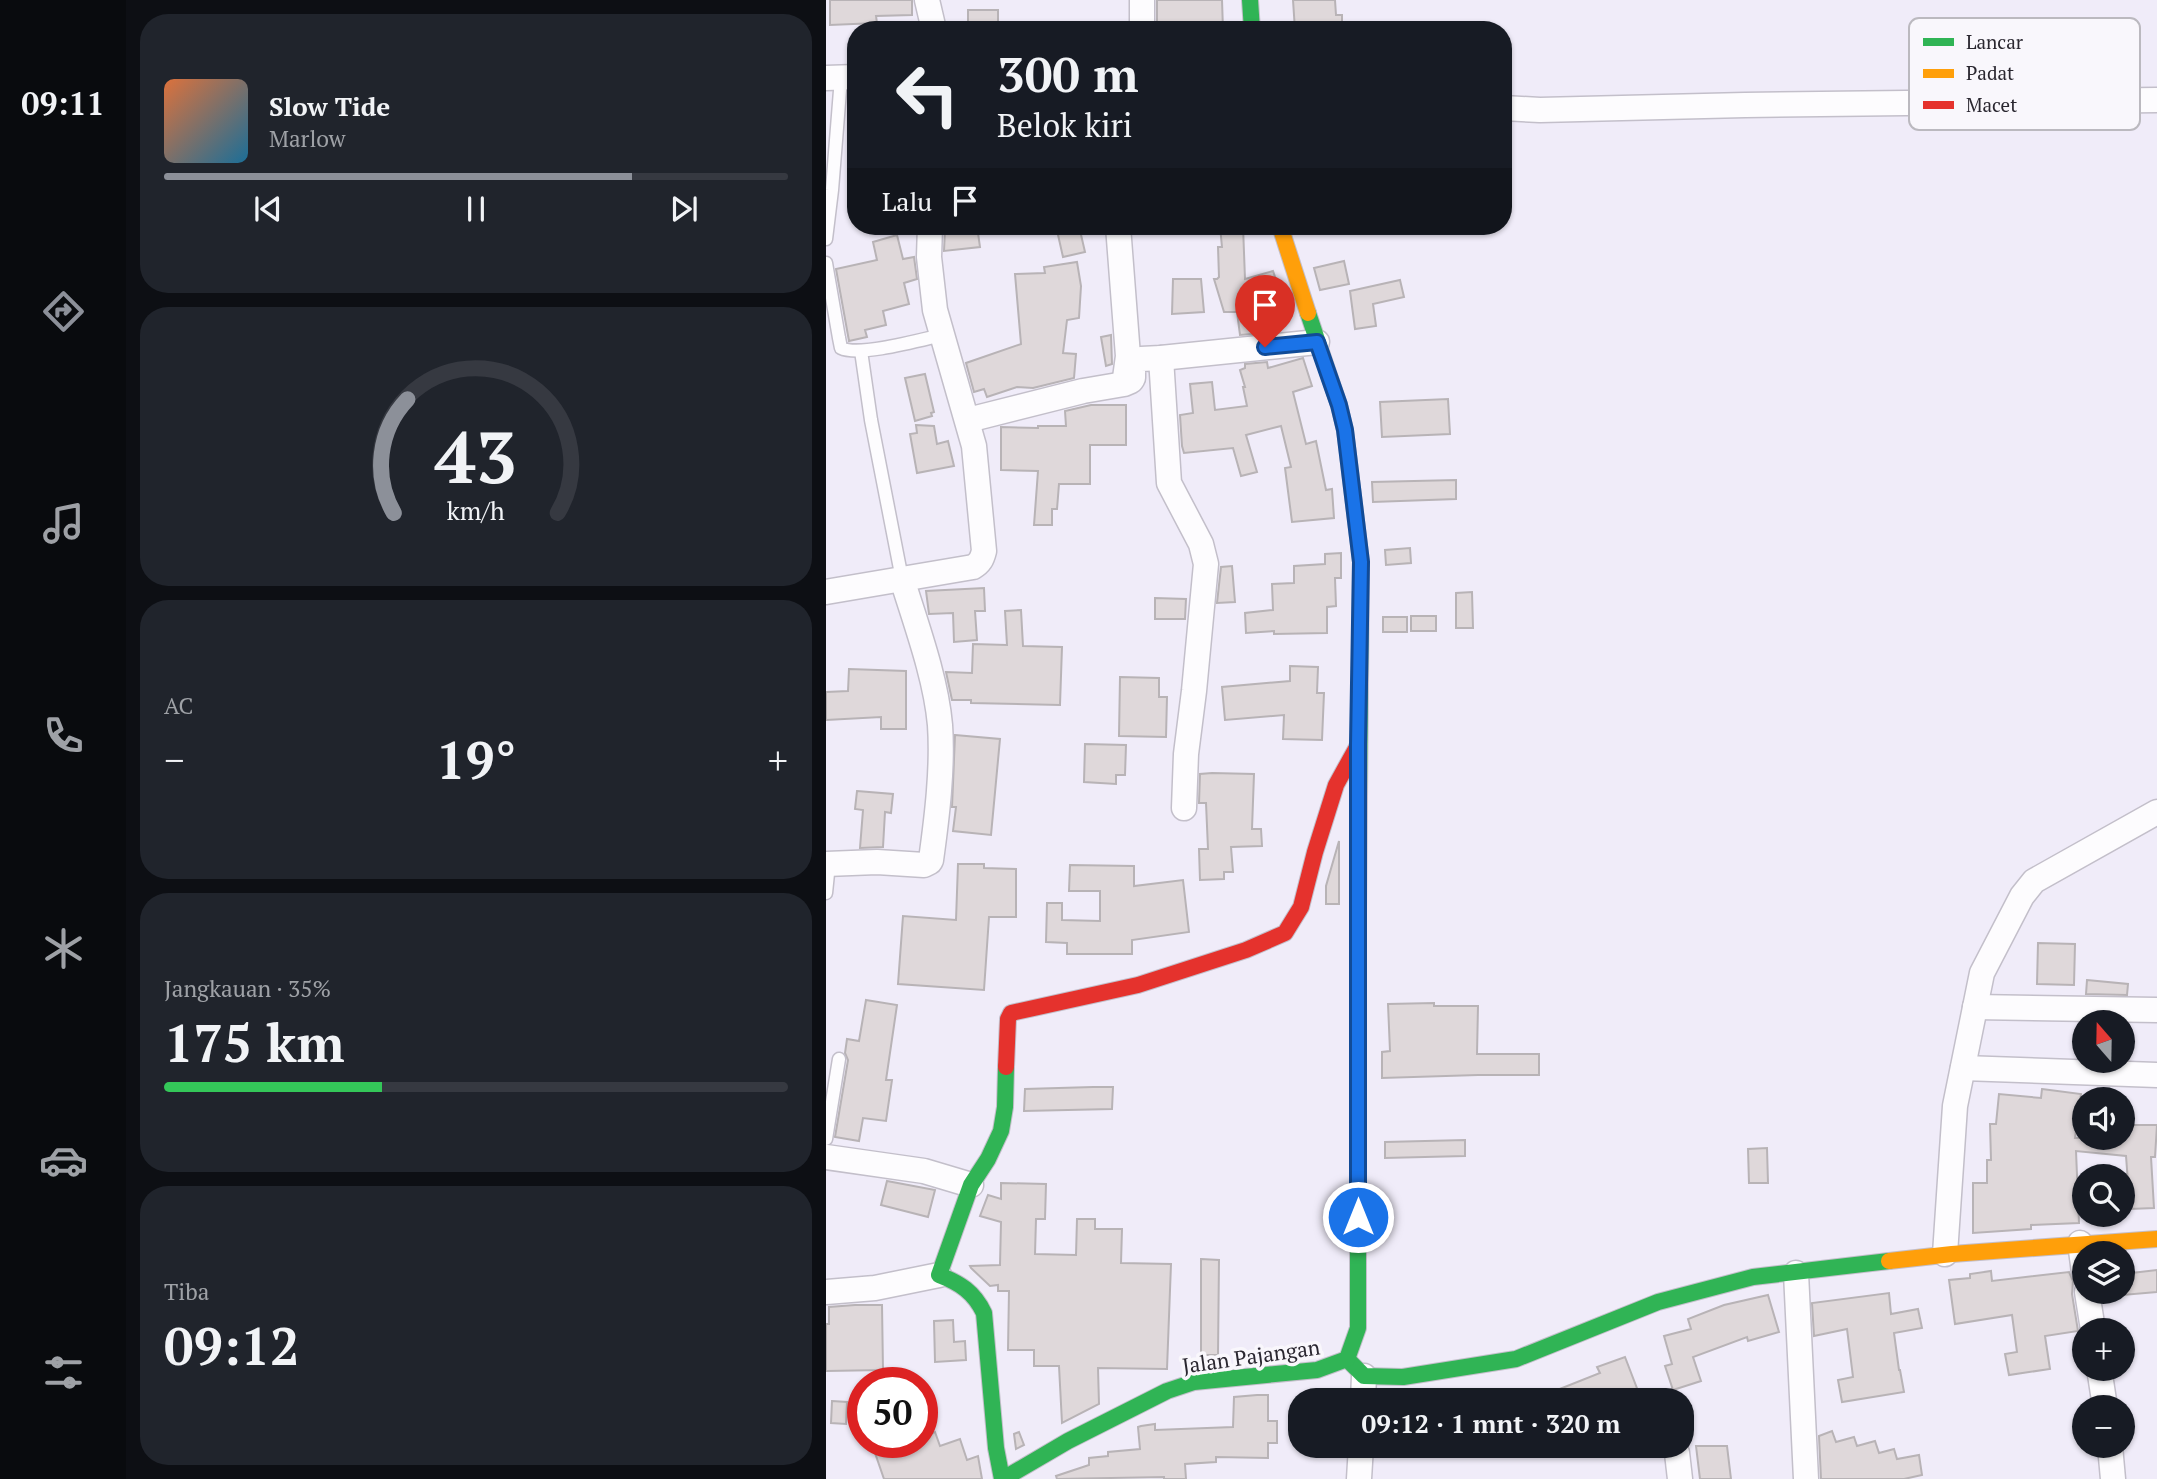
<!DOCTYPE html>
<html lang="id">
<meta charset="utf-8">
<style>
:root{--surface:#171b24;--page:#20242c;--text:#f1f3f6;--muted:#9ea1a6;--line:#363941;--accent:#8c9099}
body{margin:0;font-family:"PT Serif",serif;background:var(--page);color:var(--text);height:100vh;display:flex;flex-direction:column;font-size:26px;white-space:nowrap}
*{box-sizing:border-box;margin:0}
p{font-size:23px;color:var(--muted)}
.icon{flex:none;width:38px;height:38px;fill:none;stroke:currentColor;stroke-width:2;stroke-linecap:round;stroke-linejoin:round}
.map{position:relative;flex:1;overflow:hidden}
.side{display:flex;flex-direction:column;gap:14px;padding:14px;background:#0d0f14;width:700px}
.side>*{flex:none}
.hud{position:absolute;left:21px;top:21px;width:665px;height:214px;border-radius:28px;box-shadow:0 2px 5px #0004;background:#171b24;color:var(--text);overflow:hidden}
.needle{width:46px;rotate:340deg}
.controls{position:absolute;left:1246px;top:1010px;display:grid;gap:14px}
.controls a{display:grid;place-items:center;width:63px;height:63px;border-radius:50%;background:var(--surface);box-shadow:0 2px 5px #0004;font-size:35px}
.speed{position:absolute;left:21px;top:1367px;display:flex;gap:14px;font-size:35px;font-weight:700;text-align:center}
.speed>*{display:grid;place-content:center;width:91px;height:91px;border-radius:50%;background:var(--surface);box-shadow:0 2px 5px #0004;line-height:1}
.speed .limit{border:10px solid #d22;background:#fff;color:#111}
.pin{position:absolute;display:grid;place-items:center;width:60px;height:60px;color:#fff;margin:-72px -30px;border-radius:50% 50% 50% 0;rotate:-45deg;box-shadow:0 0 7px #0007}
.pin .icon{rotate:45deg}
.me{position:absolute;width:77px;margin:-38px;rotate:0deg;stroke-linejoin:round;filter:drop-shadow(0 0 5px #0008)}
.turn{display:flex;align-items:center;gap:24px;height:147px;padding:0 35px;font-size:32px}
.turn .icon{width:91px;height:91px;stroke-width:2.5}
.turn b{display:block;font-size:49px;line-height:60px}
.then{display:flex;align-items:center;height:66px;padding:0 35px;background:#0003;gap:14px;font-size:26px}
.big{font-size:52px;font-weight:600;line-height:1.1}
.side .widget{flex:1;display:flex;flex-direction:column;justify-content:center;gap:10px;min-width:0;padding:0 24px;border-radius:28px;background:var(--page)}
.side .dial{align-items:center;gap:0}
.dial svg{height:182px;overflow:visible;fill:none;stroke:var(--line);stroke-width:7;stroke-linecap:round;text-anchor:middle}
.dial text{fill:var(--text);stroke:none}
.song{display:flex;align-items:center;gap:21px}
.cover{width:84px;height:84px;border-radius:10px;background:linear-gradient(135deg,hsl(20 70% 55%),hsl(200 70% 35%))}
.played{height:7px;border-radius:4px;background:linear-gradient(90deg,var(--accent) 75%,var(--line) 75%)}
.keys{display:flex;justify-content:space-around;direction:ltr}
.heat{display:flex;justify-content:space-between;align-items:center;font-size:38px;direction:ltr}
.charge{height:10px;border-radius:5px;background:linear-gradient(90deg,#34c759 35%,var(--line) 0)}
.trip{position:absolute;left:462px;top:1388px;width:406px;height:70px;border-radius:28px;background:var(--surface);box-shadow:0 2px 5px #0004;font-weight:600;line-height:70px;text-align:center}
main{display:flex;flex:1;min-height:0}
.menu{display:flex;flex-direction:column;width:126px;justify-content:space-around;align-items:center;background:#090b0e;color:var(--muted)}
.menu .icon{width:49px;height:49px}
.menu .selected{color:var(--accent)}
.menu b{font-size:32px;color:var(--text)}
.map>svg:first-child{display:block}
</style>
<main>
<nav class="menu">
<b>09:11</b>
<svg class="icon selected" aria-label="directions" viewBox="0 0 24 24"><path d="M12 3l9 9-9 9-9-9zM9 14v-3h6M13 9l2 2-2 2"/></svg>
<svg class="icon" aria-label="music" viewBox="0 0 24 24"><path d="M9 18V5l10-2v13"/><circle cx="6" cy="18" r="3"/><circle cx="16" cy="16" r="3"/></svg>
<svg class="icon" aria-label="phone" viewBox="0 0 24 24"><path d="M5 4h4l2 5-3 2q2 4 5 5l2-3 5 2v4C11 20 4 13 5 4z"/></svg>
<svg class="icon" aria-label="climate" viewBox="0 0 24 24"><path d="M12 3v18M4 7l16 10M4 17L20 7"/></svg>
<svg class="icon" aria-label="car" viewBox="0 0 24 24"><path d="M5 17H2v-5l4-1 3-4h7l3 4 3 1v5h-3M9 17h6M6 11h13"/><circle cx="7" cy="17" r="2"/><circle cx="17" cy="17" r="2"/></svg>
<svg class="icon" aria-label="filters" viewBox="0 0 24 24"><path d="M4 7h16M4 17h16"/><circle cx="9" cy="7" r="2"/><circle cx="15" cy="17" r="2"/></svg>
</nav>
<section class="side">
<div class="widget">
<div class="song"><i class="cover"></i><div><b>Slow Tide</b><p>Marlow</p></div></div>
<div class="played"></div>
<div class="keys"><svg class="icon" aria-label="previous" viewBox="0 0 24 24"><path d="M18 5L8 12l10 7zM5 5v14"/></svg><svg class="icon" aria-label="pause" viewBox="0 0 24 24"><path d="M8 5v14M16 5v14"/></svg><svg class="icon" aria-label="next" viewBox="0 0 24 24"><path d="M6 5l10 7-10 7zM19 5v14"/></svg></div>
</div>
<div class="widget dial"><svg viewBox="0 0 100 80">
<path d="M14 69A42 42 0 1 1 86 69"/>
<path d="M14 69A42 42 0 0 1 20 19" stroke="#8c9099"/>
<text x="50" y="56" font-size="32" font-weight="700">43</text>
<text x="50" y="72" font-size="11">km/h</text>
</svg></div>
<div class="widget"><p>AC</p>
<div class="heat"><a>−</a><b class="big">19°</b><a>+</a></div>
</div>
<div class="widget"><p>Jangkauan · 35%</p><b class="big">175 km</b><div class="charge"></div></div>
<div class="widget"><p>Tiba</p><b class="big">09:12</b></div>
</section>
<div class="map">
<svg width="1331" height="1479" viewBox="0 0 1331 1479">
<rect width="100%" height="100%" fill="#f0ecf9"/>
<g fill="#dfd8da" stroke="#b8b3b6" stroke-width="2">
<polygon points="4,0 86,0 86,15 50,16 51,23 4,25"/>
<polygon points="331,0 396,0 397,30 331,30"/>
<polygon points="467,0 509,0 510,15 516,15 516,30 469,30"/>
<rect x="142" y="10" width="30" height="20"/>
<polygon points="151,226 154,247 118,251 119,230"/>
<polygon points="230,226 253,226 259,252 237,257"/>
<polygon points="394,226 417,226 419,279 447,271 457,300 433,307 437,333 414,335 411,312 398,312 388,279 391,279 393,277 392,247 396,247"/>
<polygon points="71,235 77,259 88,257 91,279 78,283 83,304 57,311 60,325 39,330 41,337 23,341 10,269 51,260 47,242"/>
<polygon points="518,261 523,284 494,290 488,268"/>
<polygon points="251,262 255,286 253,318 241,320 237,353 250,354 248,378 207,388 191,387 161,397 158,389 148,392 140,363 195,344 189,274 219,273 218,267"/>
<polygon points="347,279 375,279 378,312 346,314"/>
<polygon points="574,280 578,297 547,304 550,326 529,329 524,291"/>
<polygon points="285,335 286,364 280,366 275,337"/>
<polygon points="477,358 486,386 467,392 480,444 490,441 500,490 506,489 508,518 466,522 459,468 465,467 455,426 420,435 431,472 415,476 407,448 358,453 356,446 354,415 367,413 364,384 386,382 389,410 421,406 417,387 419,387 414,370 419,368 419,364 441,362 442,368"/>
<polygon points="99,374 108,412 105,413 106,416 89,421 79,378"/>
<polygon points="622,399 624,434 556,437 554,402"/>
<polygon points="265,405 300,405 300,445 264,445 264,484 233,484 231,509 226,509 226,525 208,525 212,471 175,470 175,427 212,428 212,426 240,426 239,411"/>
<polygon points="90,425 108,426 111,444 122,441 128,466 91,473 84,434 91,433"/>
<polygon points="630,480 630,499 547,502 546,482"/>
<polygon points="584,548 585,563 560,565 559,550"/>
<polygon points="515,553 515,578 509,578 510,606 501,607 501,633 448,634 448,631 420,633 419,613 447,610 446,584 468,583 468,566 499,564 499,554"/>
<polygon points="406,566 409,602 391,603 395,567"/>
<polygon points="158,588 159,611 149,611 151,640 128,642 127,613 103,614 100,591"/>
<polygon points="646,592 647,628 630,628 630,593"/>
<polygon points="329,598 360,599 359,619 329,619"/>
<polygon points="195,610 197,646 236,647 234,705 145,703 145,700 126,700 120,672 146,673 147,644 181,645 179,611"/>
<rect x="585" y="616" width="25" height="15"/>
<rect x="557" y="617" width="24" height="15"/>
<polygon points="464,666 492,667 491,693 498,693 496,740 457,739 458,715 399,720 396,687 464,681"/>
<polygon points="23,669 80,671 80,729 55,729 55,717 0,720 0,692 22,691"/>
<polygon points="294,677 333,678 333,697 341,697 340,737 293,736"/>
<polygon points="129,735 174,739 165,835 127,831 130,807 126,807"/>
<polygon points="259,744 300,745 299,775 290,775 290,784 258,782"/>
<polygon points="386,773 428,774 426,829 435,829 436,846 405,847 407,872 398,872 398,879 374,880 373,849 382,849 380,803 373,803 374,774"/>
<polygon points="31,791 67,794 65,813 59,812 57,847 34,848 37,810 29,809"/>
<polygon points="513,841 513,904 500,904 500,886"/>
<polygon points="132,864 158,864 158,868 190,869 190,917 163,917 158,990 72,984 77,916 130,920"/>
<polygon points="244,865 308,866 308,886 357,880 363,932 306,940 306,954 241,954 241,943 220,942 221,903 236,903 236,920 274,921 274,891 243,891"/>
<polygon points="1212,943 1249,944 1248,985 1211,984"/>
<polygon points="1261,980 1302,984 1301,995 1260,994"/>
<polygon points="40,1000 71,1005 60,1080 66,1080 60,1121 37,1118 33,1141 9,1137 22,1060 19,1053 21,1039 33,1041"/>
<polygon points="608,1003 608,1006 652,1006 651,1054 713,1054 713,1075 652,1075 556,1078 556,1052 564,1051 562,1004"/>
<polygon points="267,1087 287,1087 286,1109 198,1111 199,1089"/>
<polygon points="1216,1089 1255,1094 1249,1138 1297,1138 1297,1125 1331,1125 1329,1157 1325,1157 1328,1208 1304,1209 1300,1156 1250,1151 1253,1223 1205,1225 1205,1229 1147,1233 1147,1183 1161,1183 1161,1160 1165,1160 1164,1124 1170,1124 1173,1094 1215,1098"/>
<polygon points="639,1140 639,1156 559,1158 559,1142"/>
<polygon points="941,1148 942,1183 923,1183 922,1149"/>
<polygon points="61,1181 109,1190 102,1217 55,1205"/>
<polygon points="175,1183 220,1184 219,1219 210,1219 209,1254 250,1255 251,1219 269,1219 269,1229 296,1229 295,1263 345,1264 341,1369 272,1368 273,1404 236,1423 233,1366 208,1366 208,1350 182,1350 183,1291 172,1291 172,1285 164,1286 145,1268 144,1266 174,1265 175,1222 154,1216 162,1195 175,1199"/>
<polygon points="375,1259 393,1260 392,1355 375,1355"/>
<polygon points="1331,1270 1331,1292 1297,1295 1297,1274"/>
<polygon points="1165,1271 1166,1281 1243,1272 1247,1281 1246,1294 1252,1331 1219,1336 1224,1369 1183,1375 1179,1354 1191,1352 1186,1315 1129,1324 1123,1280 1144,1278 1144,1274"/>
<polygon points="1063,1293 1065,1314 1092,1309 1096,1328 1068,1333 1073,1370 1074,1370 1078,1392 1016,1402 1012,1380 1027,1377 1021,1329 988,1336 986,1303"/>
<polygon points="942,1295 953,1332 922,1341 921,1337 867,1357 875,1381 847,1390 839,1366 846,1364 838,1336 865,1329 862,1319 898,1305"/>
<polygon points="29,1305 56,1305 57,1370 0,1371 0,1324 3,1324 3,1307"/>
<polygon points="127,1320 128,1342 139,1341 140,1360 109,1362 108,1321"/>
<polygon points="799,1357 812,1391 788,1400 706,1400 774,1373 771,1367"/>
<polygon points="431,1395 442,1395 442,1421 451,1421 451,1443 442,1443 442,1458 390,1457 390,1462 359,1464 360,1479 338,1479 338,1477 231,1479 230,1476 263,1465 263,1458 282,1456 282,1452 314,1449 312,1427 315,1426 329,1424 329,1430 407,1427 408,1397"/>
<polygon points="6,1401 21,1402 20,1424 5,1423"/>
<polygon points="1006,1431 1010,1442 1028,1437 1031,1446 1049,1441 1053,1453 1068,1449 1071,1459 1093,1455 1096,1475 1078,1479 995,1479 993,1436"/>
<polygon points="109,1432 114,1446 134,1439 141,1460 152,1456 156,1479 58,1479 48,1450 70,1442 96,1442 96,1437"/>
<polygon points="193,1432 198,1445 190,1449 188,1434"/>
<polygon points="870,1446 901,1446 905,1479 874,1479"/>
</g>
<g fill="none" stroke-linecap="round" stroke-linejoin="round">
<g stroke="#c3bfca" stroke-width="15">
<g id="lane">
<polyline points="0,239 6,190 15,78"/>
<path d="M0,263L13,338L15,348C33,357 94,340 116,335"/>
<polyline points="35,351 45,420 76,579"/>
<polyline points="0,893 3,864"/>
<polyline points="0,1139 13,1059"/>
</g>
</g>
<g stroke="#c3bfca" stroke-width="27">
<g id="street">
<polyline points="101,0 108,30"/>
<polyline points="316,0 316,30"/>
<polyline points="0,78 30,77"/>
<polyline points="677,108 714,110 919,105 1331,100"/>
<polyline points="292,226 302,356 299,378"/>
<polyline points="335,358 343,483 375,544 380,564 368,691 360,754 358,808"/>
<polyline points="142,420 257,391 298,384 305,381 307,378 307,362 315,359 335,358 491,342"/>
<path d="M0,592L147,567C154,563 156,559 158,551L148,446L109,310L103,257L104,226"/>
<path d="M0,864L51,862L98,865L104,862L105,860C111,817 117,768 114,725C110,678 90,624 76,579"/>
<polyline points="1149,1007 1331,1010"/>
<polyline points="1137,1068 1331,1075"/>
<polyline points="0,1157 98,1171 145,1185"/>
<polyline points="1254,1243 1258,1272"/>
<polyline points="1119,1254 1129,1106 1156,973 1196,896 1208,881 1331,812"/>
<polyline points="970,1273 980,1479"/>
<polyline points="0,1292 49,1288 113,1275"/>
<polyline points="1261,1292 1267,1330"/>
<polyline points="1273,1368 1279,1407"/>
<polyline points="537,1400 538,1376"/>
<polyline points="1284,1446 1287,1479"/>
<polyline points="851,1453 854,1479"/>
<polyline points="533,1479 535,1446"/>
</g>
</g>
<g stroke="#c3bfca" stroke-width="18">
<g id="fast">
<polyline points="424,0 426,30"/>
<polyline points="482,313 513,405 519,430 535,562 532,915"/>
<polyline points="521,1359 538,1376 577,1377 690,1359 832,1302 927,1277 1063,1261"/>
<path d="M176,1479L170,1448L158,1313C148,1292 134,1283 113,1275L145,1185L162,1159L175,1131L179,1107L180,1067"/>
<polyline points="177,1479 242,1441 341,1391 368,1382 491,1370 521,1359 532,1328 532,1236"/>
</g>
</g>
<g stroke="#c3bfca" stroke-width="18">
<g id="slow">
<polyline points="454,226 482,313"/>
<polyline points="1063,1261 1126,1254 1331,1239"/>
</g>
</g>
<g stroke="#c3bfca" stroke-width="18">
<g id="jam">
<polyline points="532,915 532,1236"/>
<polyline points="180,1067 182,1019 185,1013 312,985 420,950 459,933 475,907 489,852 510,785 531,747"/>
</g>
</g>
<use href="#lane" stroke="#fdfcfe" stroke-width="12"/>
<use href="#street" stroke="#fdfcfe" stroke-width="24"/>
<use href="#fast" stroke="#30b455" stroke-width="16"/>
<use href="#slow" stroke="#ff9f0a" stroke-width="16"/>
<use href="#jam" stroke="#e5322d" stroke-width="16"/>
</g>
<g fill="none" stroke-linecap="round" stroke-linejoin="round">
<g stroke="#114b97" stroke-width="18">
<polyline id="route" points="439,347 491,342 513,405 519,430 535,562 532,744 532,1217"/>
</g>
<use href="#route" stroke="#1a73e8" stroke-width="12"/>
</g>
<g text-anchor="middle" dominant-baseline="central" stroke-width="7" stroke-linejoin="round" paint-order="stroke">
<g font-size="21" fill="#2a2730" stroke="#f9f7fc">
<text transform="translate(425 1356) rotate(-8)">Jalan Pajangan</text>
</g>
</g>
<rect x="1083" y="18" width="231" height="112" rx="10" fill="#f9f7fc" stroke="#bbb9bf" stroke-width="2"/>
<rect x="1097" y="38" width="31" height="8" fill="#30b455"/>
<rect x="1097" y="69" width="31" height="9" fill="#ff9f0a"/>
<rect x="1097" y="101" width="31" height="8" fill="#e5322d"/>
<g font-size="19" fill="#2a2730">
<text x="1140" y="49">Lancar</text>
<text x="1140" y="80">Padat</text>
<text x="1140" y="112">Macet</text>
</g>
</svg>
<div class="controls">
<a><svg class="needle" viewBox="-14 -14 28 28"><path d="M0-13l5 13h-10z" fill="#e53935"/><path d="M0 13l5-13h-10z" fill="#9ea1a6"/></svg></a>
<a><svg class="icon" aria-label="sound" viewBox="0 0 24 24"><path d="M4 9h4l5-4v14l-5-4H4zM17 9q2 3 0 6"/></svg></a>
<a><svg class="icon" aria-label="search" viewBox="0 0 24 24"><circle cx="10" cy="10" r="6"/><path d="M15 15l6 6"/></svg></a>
<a><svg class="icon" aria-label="layers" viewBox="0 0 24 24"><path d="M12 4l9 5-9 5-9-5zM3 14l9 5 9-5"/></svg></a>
<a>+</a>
<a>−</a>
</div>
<div class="speed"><div class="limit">50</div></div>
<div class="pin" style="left:439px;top:347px;background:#d93025"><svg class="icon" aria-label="arrive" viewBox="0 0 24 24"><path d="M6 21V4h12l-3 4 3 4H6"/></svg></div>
<svg class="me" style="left:532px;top:1217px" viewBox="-20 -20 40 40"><circle r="17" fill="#1a73e8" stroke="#fff" stroke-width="3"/><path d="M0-11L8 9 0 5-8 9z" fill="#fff"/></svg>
<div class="trip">09:12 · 1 mnt · 320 m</div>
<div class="hud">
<div class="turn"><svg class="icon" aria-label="left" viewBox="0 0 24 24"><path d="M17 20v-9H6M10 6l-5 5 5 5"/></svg><div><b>300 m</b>Belok kiri</div></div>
<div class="then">Lalu<svg class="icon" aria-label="arrive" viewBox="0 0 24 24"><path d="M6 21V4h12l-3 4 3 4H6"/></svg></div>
</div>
</div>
</main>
